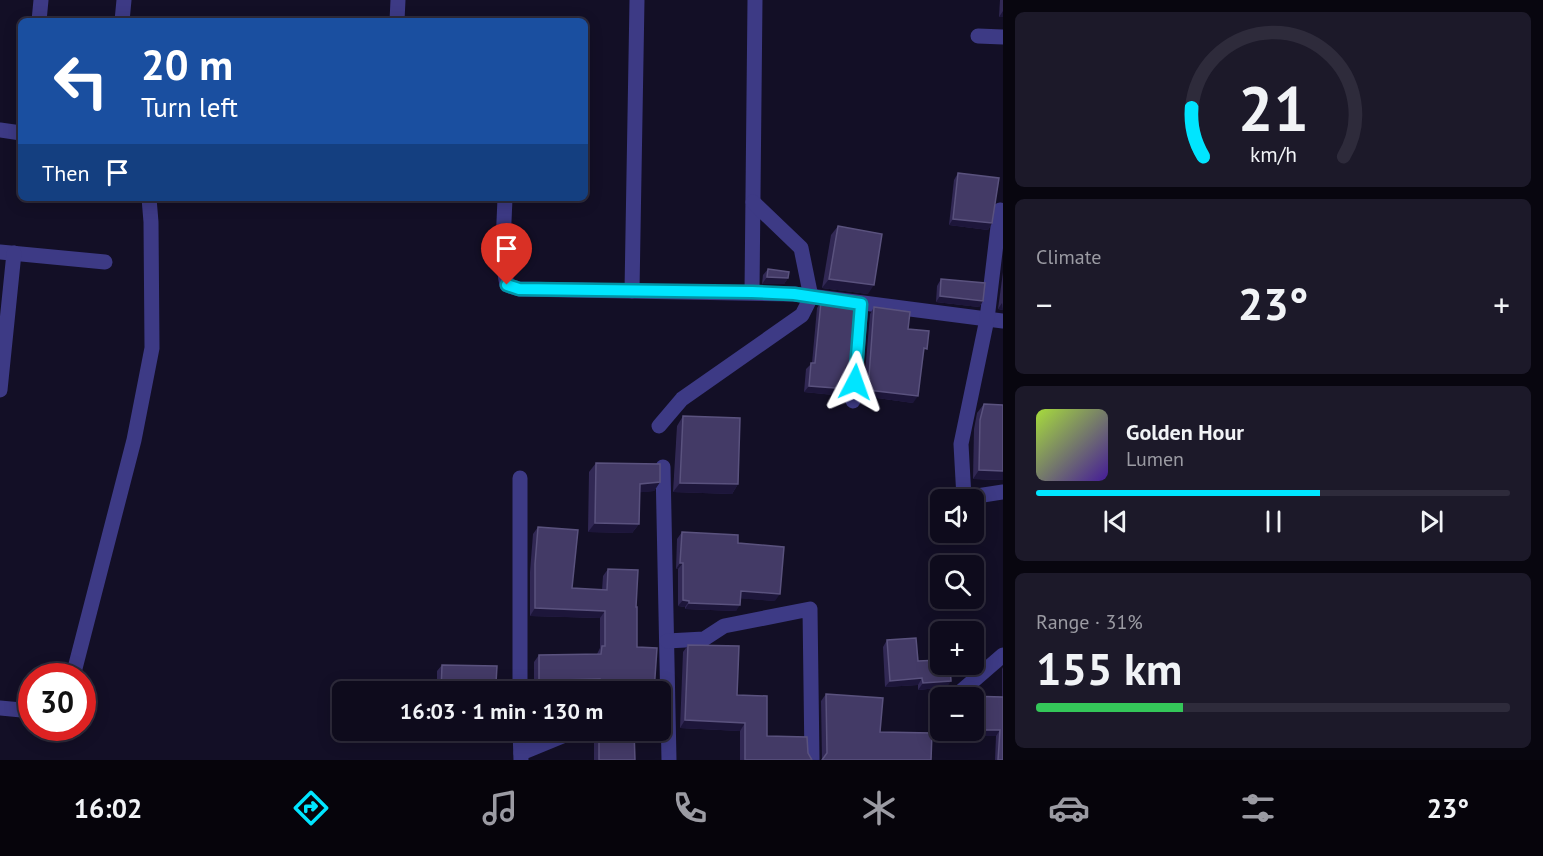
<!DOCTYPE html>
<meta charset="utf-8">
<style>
:root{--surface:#0e0b1c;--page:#1c1929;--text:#f1f3f6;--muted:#9b9ba3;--line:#2e2b3b;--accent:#00e5ff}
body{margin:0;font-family:"PT Sans",sans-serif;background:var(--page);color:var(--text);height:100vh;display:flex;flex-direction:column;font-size:22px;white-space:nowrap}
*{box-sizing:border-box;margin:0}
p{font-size:20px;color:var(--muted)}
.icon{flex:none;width:33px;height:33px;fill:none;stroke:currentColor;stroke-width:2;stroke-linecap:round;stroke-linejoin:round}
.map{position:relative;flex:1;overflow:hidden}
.side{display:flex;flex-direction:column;gap:12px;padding:12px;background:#08060f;width:540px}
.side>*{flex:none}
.banner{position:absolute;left:18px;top:18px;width:570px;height:183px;border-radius:9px;box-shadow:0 3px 15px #0003,0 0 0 2px var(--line);background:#1a4fa0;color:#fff;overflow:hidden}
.tools{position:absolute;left:930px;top:489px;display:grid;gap:12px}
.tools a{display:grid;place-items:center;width:54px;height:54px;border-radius:9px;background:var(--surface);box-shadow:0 3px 15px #0003,0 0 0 2px var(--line);font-size:30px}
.speed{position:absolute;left:18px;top:663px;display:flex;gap:12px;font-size:30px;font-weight:700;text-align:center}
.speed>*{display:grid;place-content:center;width:78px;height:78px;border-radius:50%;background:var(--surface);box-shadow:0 3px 15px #0003,0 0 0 2px var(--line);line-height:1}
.speed .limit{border:9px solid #d22;background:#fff;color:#111}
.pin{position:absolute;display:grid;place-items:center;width:51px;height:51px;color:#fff;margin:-62px -26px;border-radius:50% 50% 50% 0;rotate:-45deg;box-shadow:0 0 6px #0007}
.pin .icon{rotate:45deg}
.me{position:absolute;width:66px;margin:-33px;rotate:4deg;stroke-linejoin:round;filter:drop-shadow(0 0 4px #0008)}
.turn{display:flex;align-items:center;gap:21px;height:126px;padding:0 24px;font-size:27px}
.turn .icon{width:78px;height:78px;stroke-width:2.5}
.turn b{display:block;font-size:42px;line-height:51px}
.then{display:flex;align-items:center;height:57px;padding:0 24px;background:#0003;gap:12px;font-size:22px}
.big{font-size:45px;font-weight:700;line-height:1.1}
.side .tile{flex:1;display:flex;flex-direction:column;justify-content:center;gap:9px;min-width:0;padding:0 21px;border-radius:9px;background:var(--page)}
.side .dial{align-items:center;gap:0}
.dial svg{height:156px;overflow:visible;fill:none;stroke:var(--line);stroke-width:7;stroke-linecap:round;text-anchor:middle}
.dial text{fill:var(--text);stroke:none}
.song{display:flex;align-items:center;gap:18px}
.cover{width:72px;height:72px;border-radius:9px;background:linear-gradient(135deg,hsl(80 70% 55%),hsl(260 70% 35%))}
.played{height:6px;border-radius:3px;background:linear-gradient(90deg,var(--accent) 60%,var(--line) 60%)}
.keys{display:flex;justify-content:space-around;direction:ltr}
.heat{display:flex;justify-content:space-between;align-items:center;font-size:33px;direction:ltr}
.charge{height:9px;border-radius:4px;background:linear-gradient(90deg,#34c759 31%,var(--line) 0)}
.trip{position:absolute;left:332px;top:681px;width:339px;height:60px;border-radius:9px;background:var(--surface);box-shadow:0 3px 15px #0003,0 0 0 2px var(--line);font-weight:700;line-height:60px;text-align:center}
.dock{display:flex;height:96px;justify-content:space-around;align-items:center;background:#06040b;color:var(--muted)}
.dock .icon{width:42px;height:42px}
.dock .on{color:var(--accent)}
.dock b{font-size:27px;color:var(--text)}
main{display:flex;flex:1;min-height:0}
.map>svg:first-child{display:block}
</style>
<main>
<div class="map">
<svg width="1003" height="760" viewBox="0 0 1003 760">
<rect width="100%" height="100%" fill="#130f26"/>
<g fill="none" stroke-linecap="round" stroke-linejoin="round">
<g stroke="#3d3a85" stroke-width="15">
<polyline points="39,21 41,0"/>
<polyline points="122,21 124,0"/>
<polyline points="397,21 398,0"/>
<polyline points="978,36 1003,37"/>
<polyline points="0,130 21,133"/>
<path d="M505,198C504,227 501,257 507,285L519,289L794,294L1003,321"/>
<polyline points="1000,210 987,319 961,444 964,498 1003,492"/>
<polyline points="0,252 105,262"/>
<polyline points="632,291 637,0"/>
<polyline points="752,292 755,0"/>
<polyline points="0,390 14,253"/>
<polyline points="853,401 861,304"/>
<polyline points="659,426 682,399 802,315 811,297 801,248 753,202"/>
<polyline points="663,467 669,760"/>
<polyline points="520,478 520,692"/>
<polyline points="667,641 704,639 724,626 810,609 812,760"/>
<polyline points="73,676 134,440 152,348 151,222 149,198"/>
<polyline points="958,694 1003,655"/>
<polyline points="0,708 32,711"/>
<polyline points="520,730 521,760"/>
<polyline points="521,753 577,730"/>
</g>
</g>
<g fill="#312854">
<polygon points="1000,0 1003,0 1003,17 999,17"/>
<polygon points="958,173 992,223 988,230 949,225 954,180"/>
<polygon points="838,226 868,294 822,288 831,235"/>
<polygon points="768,269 788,278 784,284 762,284 763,275"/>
<polygon points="1003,272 1003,310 998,309"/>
<polygon points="941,279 983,301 979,307 936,302 937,286"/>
<polygon points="821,302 844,396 804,392 806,369 812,363 817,308"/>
<polygon points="874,307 908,329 923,355 913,403 863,396 870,314"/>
<polygon points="984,404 1003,405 1003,480 973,479 974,429 977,413"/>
<polygon points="683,416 738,484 732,494 673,492 677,426"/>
<polygon points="596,463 660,482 654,491 640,492 639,524 632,533 588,532 589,472"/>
<polygon points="538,527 572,588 602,590 603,576 608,569 636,607 637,647 654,692 595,692 595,686 560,687 560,692 534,692 534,662 539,655 597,654 600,648 600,618 530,616 530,572 533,534"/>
<polygon points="682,532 738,543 775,601 740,598 736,611 685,609 685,607 678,606 678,569 676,569 677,539"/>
<polygon points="887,640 918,661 947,687 918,690 918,685 885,687 883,647"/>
<polygon points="688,645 737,695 767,736 808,753 812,760 740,760 740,731 680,728 683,652"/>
<polygon points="442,665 496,683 492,689 461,688 461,692 437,692 437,671"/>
<polygon points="1003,667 1003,760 995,760 996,736 981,736 981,723 974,723 974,698 966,698 967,696 1002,697 1002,669"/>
<polygon points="826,694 880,732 931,760 822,760 821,701"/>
<polygon points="594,730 634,730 635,760 594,760"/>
</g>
<g fill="#1d163a">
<polygon points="1003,11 1003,17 999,17"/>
<polygon points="953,219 992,223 988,230 949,225"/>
<polygon points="767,277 788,278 784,284 762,284"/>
<polygon points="829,279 874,285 868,294 822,288"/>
<polygon points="940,296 983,301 979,307 936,302"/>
<polygon points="1002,303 1003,310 998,309"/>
<polygon points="809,386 848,389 844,396 804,392"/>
<polygon points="868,390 918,396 913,403 863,396"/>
<polygon points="979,470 1003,471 1003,480 973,479"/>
<polygon points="660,482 654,491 633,493 640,484"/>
<polygon points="680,483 738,484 732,494 673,492"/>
<polygon points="595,523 639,524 632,533 588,532"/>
<polygon points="680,563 683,563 678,569 676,569"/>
<polygon points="741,591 780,594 775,601 736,598"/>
<polygon points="683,600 689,601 685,607 678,606"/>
<polygon points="689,603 740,605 736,611 685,609"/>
<polygon points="535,608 605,611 600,618 530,616"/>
<polygon points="922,678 918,685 885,687 890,681"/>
<polygon points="600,679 595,686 555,687 560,680"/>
<polygon points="951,681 947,687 918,690 923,683"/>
<polygon points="462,682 496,683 492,689 457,688"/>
<polygon points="974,717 985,717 981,723 974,723"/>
<polygon points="685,720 745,723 740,731 680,728"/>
<polygon points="536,730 550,730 541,734 533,734"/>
<polygon points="985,730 1000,730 996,736 981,736"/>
</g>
<g fill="#433a66" stroke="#5a527e" stroke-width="1.5">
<polygon points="958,173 999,178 992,223 953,219"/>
<polygon points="838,226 882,234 874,285 829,279"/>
<polygon points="768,269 789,272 788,278 767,277"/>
<polygon points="941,279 985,283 983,301 940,296"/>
<polygon points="821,302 855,305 848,389 809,386 811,363 815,363"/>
<polygon points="874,307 910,312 908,329 929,331 927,349 924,348 918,396 868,390"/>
<polygon points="984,404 1003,405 1003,471 979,470 980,420"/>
<polygon points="683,416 740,418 738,484 680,483"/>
<polygon points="596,463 660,464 660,482 640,484 639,524 595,523"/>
<polygon points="538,527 578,530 572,588 607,590 608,569 638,570 636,607 637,607 637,647 657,648 654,692 599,692 600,679 560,680 560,692 539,692 539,655 601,654 602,646 605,646 605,611 535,608 535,564"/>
<polygon points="682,532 738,535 738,543 784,547 780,594 741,591 740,605 689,603 689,601 683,600 683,563 680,563"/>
<polygon points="916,638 918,661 940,660 940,664 950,664 951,681 923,683 922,678 890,681 887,640"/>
<polygon points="688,645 739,646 737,695 767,696 767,736 807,737 808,753 812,760 745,760 745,723 685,720"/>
<polygon points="442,665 497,666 496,683 462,682 461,692 441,692"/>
<polygon points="826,694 883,698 880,732 932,733 931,760 822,760 827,753"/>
<polygon points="967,696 1003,697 1003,760 998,760 1000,730 985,730 985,717 974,717 974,698 967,698"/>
<polygon points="599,730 634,730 635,760 599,760"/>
</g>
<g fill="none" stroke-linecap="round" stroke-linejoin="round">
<g stroke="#0095a6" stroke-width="15">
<polyline id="route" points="507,285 519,289 752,292 794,294 861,304 855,382"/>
</g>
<use href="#route" stroke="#00e5ff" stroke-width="10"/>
</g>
</svg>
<div class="tools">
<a><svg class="icon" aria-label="sound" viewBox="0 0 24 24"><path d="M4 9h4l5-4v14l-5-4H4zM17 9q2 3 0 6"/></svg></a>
<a><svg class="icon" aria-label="search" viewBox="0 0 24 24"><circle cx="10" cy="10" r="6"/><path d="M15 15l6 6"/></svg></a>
<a>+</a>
<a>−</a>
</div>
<div class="speed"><div class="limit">30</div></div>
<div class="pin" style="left:507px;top:285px;background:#d93025"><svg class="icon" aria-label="arrive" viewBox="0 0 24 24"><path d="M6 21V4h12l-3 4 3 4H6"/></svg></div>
<svg class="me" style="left:855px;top:382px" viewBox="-20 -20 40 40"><path d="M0-17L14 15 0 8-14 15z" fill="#00e5ff" stroke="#fff" stroke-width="4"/></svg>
<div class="trip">16:03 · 1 min · 130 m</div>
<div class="banner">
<div class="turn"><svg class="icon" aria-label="left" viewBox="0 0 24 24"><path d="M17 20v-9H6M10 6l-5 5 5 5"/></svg><div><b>20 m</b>Turn left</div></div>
<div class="then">Then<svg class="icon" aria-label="arrive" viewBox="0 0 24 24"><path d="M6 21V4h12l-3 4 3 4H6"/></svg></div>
</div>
</div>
<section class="side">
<div class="tile dial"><svg viewBox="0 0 100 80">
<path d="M14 69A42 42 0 1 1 86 69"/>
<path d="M14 69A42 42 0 0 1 8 44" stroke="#00e5ff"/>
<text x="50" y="56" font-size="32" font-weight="700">21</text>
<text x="50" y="72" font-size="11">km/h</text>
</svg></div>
<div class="tile"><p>Climate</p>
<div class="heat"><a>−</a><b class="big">23°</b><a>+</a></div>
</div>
<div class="tile">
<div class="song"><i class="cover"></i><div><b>Golden Hour</b><p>Lumen</p></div></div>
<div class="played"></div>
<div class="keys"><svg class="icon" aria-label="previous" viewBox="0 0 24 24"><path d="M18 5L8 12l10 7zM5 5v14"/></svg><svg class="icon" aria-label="pause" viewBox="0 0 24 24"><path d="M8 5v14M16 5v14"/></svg><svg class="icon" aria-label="next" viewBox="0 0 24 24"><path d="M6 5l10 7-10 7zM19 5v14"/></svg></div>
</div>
<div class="tile"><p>Range · 31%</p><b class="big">155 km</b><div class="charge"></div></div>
</section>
</main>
<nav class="dock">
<b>16:02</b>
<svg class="icon on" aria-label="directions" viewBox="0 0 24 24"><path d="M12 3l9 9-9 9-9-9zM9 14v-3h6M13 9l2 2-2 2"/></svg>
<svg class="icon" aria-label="music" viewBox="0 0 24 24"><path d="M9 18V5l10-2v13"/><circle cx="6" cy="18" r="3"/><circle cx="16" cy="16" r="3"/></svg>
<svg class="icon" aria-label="phone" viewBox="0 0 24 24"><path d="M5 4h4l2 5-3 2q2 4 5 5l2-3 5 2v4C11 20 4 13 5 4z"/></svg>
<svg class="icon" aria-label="climate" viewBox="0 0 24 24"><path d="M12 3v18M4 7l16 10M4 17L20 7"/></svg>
<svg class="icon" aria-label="car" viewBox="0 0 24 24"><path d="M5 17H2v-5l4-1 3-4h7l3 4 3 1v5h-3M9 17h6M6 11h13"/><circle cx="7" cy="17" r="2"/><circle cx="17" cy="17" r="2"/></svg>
<svg class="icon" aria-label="filters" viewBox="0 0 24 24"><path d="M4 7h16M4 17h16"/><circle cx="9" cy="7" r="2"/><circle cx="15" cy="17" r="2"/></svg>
<b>23°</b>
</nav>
